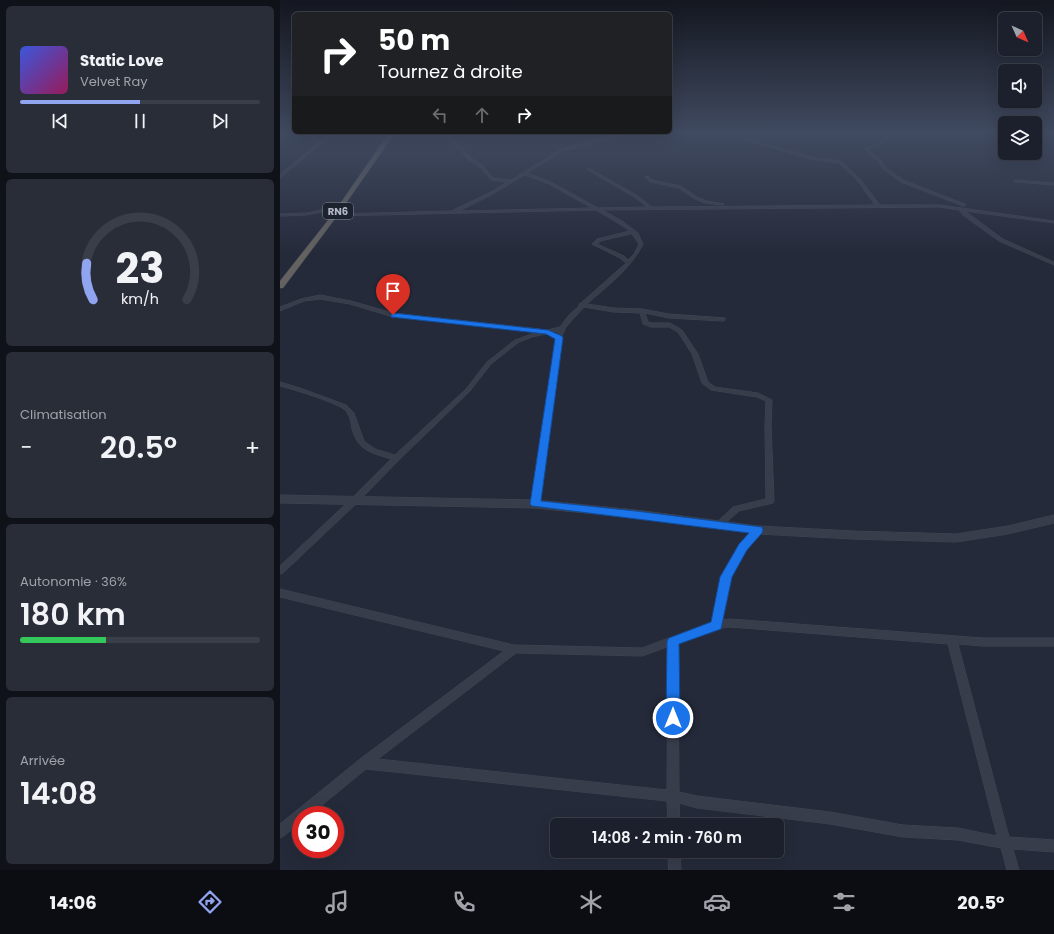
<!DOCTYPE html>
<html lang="fr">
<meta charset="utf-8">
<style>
:root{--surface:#1c202c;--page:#292d38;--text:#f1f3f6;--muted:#a0a3a9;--line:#3a3e48;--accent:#90a4ef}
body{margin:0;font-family:Poppins,sans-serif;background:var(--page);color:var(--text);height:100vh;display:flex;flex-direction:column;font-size:15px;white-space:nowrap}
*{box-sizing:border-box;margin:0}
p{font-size:13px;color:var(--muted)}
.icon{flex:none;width:22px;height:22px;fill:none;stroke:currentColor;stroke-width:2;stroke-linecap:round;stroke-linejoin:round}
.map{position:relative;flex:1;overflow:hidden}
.details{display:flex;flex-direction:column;gap:6px;padding:6px;background:#0f1218;width:280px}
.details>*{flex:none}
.guide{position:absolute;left:12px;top:12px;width:380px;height:122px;border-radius:6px;box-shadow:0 4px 16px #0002,0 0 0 1px var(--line);background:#202124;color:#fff;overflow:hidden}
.needle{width:26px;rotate:135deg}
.fabs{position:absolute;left:718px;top:12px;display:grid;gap:8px}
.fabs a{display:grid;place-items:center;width:44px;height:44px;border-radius:6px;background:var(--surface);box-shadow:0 4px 16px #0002,0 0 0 1px var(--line);font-size:20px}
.speed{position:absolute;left:12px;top:806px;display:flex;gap:8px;font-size:20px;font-weight:700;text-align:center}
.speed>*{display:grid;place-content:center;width:52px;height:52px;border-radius:50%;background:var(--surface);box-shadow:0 4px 16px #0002,0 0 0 1px var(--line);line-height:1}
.speed .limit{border:6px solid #d22;background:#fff;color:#111}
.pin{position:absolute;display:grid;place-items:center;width:34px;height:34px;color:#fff;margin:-41px -17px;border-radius:50% 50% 50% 0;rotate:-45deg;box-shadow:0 0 4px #0007}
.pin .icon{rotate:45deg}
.me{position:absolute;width:44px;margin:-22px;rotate:0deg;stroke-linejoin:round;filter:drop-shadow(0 0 3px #0008)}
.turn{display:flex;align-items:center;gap:14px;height:84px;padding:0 20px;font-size:18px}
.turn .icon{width:52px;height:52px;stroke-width:2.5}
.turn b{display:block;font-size:28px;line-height:34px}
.lanes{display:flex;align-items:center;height:38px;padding:0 20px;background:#0003;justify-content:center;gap:20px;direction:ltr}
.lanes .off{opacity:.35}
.big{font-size:30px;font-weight:600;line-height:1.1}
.details .card{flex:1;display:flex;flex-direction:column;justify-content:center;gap:6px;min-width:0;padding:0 14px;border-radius:6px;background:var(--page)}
.details .dial{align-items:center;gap:0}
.dial svg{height:104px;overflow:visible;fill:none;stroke:var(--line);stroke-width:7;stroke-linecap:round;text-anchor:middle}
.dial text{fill:var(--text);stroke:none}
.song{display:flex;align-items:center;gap:12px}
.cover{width:48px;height:48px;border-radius:6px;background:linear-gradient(135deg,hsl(230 70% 55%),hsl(330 70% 35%))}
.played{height:4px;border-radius:2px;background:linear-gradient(90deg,var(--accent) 50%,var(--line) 50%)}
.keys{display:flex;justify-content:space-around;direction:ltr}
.heat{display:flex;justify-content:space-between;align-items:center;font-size:22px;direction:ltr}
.charge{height:6px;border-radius:3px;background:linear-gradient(90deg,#34c759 36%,var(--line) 0)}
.trip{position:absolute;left:270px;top:818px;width:234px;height:40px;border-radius:6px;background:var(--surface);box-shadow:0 4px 16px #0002,0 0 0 1px var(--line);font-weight:600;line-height:40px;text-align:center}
.tab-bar{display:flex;height:64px;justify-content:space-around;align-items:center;background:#0b0d12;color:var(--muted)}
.tab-bar .icon{width:28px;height:28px}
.tab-bar .on{color:var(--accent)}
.tab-bar b{font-size:18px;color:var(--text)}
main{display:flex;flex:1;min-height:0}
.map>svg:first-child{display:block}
</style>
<main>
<section class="details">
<div class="card">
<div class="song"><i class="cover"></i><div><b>Static Love</b><p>Velvet Ray</p></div></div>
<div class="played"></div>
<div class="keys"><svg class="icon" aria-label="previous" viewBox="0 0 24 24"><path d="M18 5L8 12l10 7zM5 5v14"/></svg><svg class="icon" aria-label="pause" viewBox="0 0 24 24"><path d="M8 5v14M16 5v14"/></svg><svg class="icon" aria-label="next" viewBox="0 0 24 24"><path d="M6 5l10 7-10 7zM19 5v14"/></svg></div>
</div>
<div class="card dial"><svg viewBox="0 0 100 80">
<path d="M14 69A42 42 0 1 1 86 69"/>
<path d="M14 69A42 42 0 0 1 9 41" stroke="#90a4ef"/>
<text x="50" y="56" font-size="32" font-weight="700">23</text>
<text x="50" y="72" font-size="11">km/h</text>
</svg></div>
<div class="card"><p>Climatisation</p>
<div class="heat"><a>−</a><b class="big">20.5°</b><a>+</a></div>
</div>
<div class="card"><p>Autonomie · 36%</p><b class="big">180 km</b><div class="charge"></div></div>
<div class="card"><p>Arrivée</p><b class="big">14:08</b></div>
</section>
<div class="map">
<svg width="774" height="870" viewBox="0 0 774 870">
<rect width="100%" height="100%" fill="#252a3a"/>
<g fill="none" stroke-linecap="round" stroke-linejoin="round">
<g stroke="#414653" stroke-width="1">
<g id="minor">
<polygon points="26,133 38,133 0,138 0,136"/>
<polygon points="50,133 54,133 0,178 0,175"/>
<path d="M164,133H168L191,158L202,165L213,178L231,180L281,149L344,133H350L283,151L247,173L271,182L318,208L367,207L356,198L308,170V168H309L358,196L372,207L595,205L577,180L559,163L535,160L468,141L451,133H456L470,139L536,158L561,161L579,178L600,205H660L774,221V223L685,211L723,239L774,262V265L719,241L683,215L679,210L660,207L322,210L342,221L358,233L363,244C351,269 327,286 307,304L334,308L362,309L389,314L445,318V320L443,321L389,318L365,313L368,322L372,323H390L402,330L418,354L428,382L435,387L478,393L492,400L491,425L494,501L493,503L459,511L441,527L438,528L435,527L434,525L453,507L486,499L485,425L486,401L477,397L431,390L422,383L412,354L398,332L389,327H371L363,324L360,313L334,312L304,307L286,327L281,338L264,472L258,506H252L251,504L271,375L274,344L278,331L252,337L239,342L211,364L190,391L119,460L78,502L3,573L0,574V566L72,498L111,459C92,453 78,451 72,429C71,423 70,416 66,411C59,403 12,389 0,386V382L20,388L66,405L74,413L84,441L95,449L115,455L186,389L207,362L235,340L257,332L113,317L70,304L40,299L24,301L0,311V307L21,299L40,295L71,301L113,313L260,329L263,331L280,327L289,315L299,306V304L301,303L346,263L340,258L312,244L317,239L350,231L338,223L316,210L53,216V214H55L171,211L211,192L227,182L211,180L200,167L189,160ZM245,175L269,184L312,208L179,211L213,194ZM352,234L359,244L354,254L348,260L344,256L317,244L321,241Z"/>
<polygon points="605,133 609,133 609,137 603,143 588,149 601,160 605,167 623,180 685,204 685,206 683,206 621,182 603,169 599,162 584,149 601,141 605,137"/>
<polygon points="366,176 368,176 372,180 401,186 417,197 427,201 444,204 442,205 425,203 415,199 399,188 370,182 366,178"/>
<polygon points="736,180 774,183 774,185 735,182 734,181"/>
<polygon points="61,206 63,206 63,208 26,215 0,216 0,214 26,213"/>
<path d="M478,527L481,528L482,530L466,549L450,577L442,620L450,619L703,638H774V646H703L678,644L729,837L774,840V852L733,849L739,870H727L721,848L678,840L623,837L550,824L417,808L399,803L400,825H388L387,801L86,769L30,815H21V822L4,836L0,838V824L80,759L224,651L0,597V589L234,645L362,648L432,622L442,577L460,545L475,528ZM450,627L668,644L717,836L678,828L623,825L550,812L417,796L399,792L398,643L436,629ZM388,647L387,790L98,759L236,653L362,656Z"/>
<polygon points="388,851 400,851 401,870 389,870"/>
</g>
</g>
<g stroke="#414653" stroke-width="1">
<polygon id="tertiary" points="0,495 255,500 356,510 478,526 573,531 676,534 728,526 774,515 774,523 728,534 676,542 573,539 478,534 356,518 255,508 0,503"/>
</g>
<g stroke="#404552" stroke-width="1">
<polygon id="trunk" points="109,133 115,133 57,216 3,288 0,288 0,281 53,214"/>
</g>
<use href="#minor" fill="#383d4b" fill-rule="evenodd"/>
<use href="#tertiary" fill="#383d4b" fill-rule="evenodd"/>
<use href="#trunk" fill="#636260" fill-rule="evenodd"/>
</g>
<linearGradient id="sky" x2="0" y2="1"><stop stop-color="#141720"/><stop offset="0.52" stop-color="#404a60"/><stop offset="1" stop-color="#404a60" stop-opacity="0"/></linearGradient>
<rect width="774" height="255" fill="url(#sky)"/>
<polygon fill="#1a73e8" stroke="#114b97" points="113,313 268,330 282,336 283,338 261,501 356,511 482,527 483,530 482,533 467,550 452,577 441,629 399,644 400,718 398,723 393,725 388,723 386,718 387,641 389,638 431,622 440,577 459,544 469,533 252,506 250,504 275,339 266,334 111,317 111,314"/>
<g text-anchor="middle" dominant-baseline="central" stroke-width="4" stroke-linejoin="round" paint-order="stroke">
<rect fill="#1d222f" stroke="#878b99" stroke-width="1" x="43" y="203" width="30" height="16" rx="3"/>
<g font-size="10" font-weight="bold" fill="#b4b8c6">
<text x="58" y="211">RN6</text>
</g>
</g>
</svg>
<div class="fabs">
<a><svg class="needle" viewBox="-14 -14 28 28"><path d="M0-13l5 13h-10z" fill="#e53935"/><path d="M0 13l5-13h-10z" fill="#a0a3a9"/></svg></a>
<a><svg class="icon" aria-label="sound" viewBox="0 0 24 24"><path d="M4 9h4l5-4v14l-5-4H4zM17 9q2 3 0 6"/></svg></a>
<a><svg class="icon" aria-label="layers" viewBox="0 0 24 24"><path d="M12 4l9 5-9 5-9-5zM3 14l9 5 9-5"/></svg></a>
</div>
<div class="speed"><div class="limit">30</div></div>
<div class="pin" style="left:113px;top:315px;background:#d93025"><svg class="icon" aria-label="arrive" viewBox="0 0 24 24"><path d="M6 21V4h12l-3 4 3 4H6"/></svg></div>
<svg class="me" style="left:393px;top:718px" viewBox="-20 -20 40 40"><circle r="17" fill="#1a73e8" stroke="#fff" stroke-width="3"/><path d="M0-11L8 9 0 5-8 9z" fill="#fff"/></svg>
<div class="trip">14:08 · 2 min · 760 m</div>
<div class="guide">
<div class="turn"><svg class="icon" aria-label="right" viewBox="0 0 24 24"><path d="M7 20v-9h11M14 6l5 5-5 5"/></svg><div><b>50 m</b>Tournez à droite</div></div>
<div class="lanes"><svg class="icon off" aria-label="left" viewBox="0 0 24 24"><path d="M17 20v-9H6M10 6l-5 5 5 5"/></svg><svg class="icon off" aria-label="ahead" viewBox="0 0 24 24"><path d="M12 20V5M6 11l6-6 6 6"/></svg><svg class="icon" aria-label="right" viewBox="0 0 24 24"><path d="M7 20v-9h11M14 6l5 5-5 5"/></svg></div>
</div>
</div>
</main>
<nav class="tab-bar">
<b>14:06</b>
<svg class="icon on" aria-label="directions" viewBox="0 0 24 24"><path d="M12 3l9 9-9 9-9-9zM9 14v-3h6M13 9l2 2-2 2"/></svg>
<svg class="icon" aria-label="music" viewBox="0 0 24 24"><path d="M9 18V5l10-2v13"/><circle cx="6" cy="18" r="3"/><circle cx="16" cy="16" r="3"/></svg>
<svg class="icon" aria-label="phone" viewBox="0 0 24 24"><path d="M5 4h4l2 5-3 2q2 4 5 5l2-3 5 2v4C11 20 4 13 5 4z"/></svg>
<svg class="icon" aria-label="climate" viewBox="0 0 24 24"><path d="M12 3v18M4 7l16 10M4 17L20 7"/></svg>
<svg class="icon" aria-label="car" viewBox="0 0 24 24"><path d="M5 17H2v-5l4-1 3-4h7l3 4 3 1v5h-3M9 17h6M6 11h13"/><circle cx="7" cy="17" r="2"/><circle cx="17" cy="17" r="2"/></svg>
<svg class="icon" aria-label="filters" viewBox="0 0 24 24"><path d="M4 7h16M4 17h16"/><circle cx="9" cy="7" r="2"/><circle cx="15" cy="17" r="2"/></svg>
<b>20.5°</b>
</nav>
